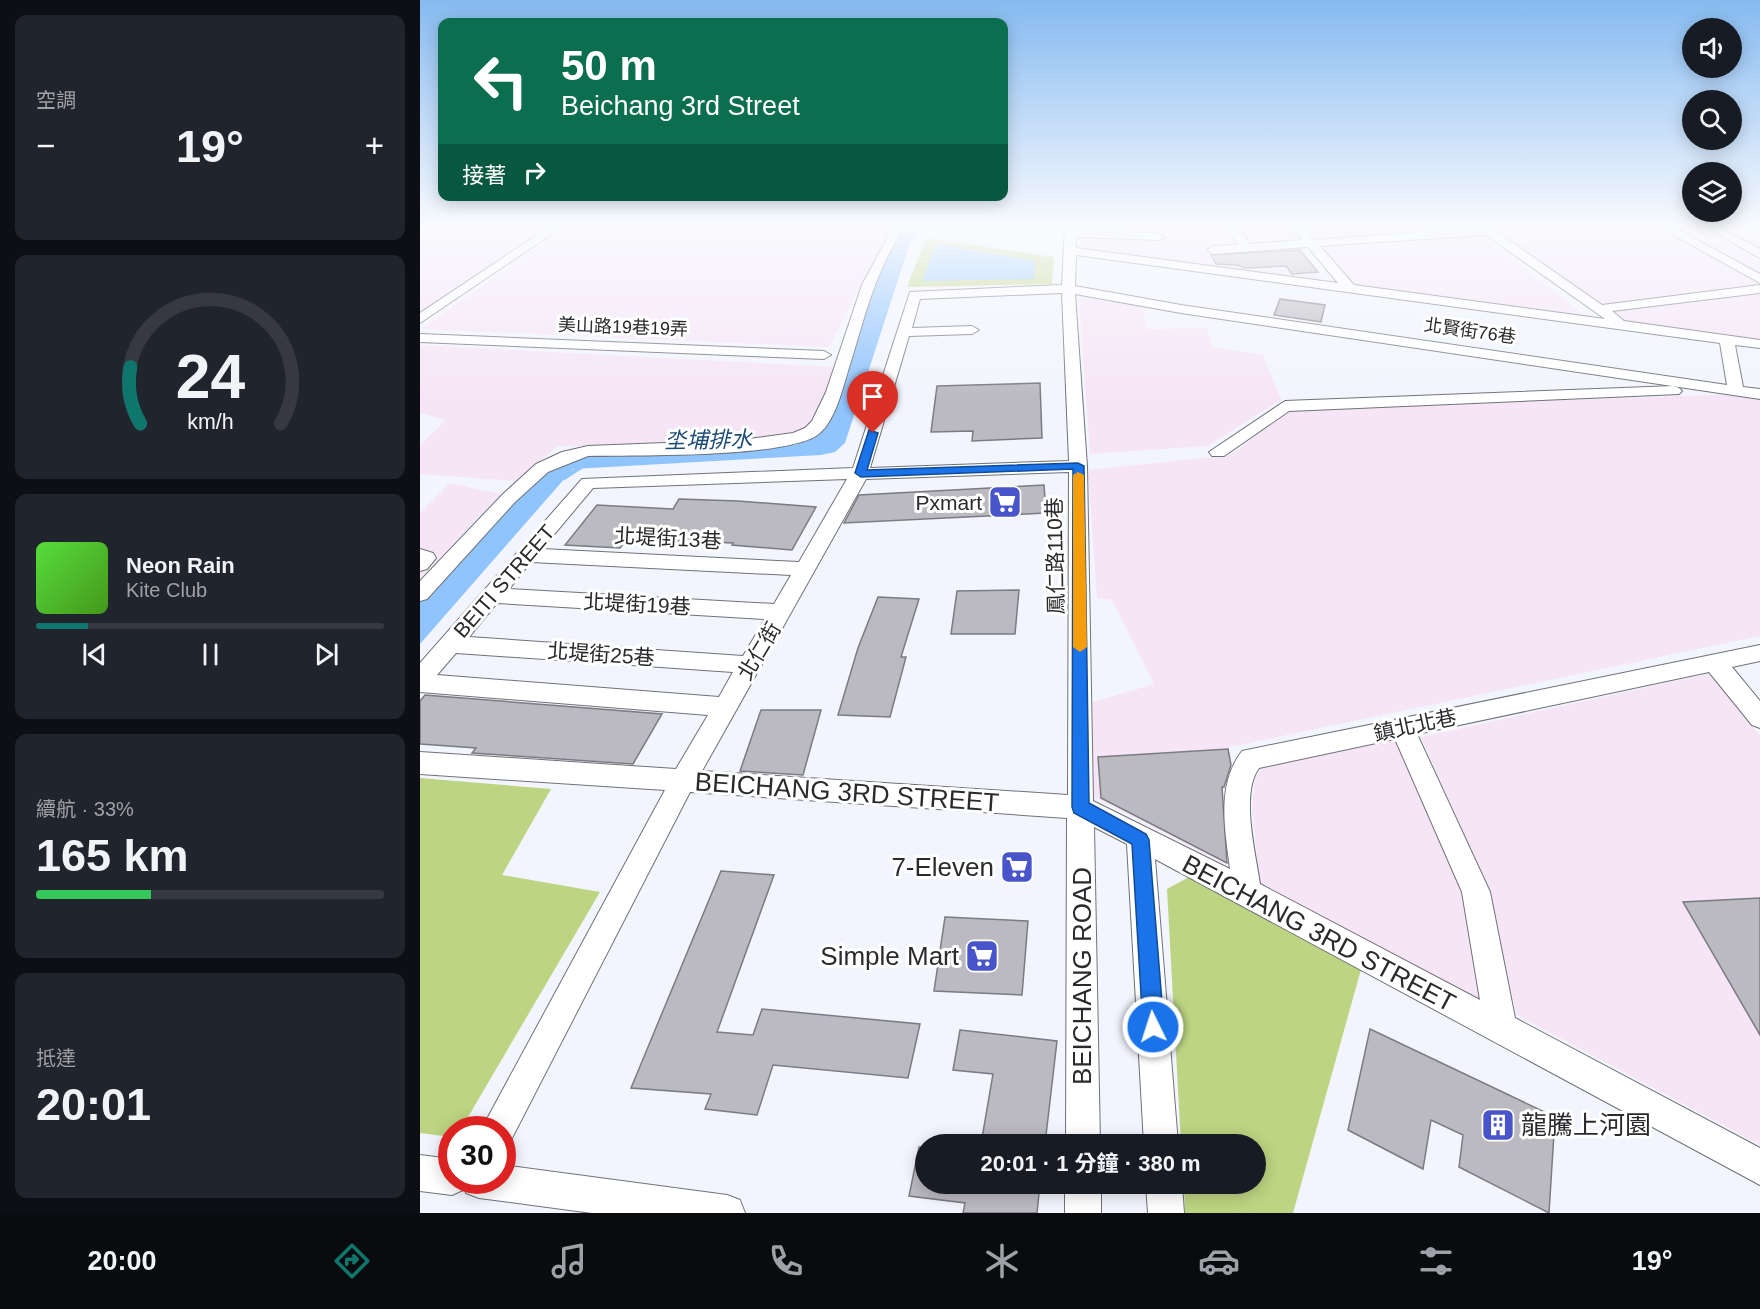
<!DOCTYPE html>
<html lang="zh-TW">
<meta charset="utf-8">
<style>
:root{--surface:#171b24;--page:#20242c;--text:#f1f3f6;--muted:#9ea1a6;--line:#363941;--accent:#0f766e}
body{margin:0;font-family:Arial,"Noto Sans TC",sans-serif;background:var(--page);color:var(--text);height:100vh;display:flex;flex-direction:column;font-size:22px;white-space:nowrap}
*{box-sizing:border-box;margin:0}
p{font-size:20px;color:var(--muted)}
.icon{flex:none;width:33px;height:33px;fill:none;stroke:currentColor;stroke-width:2;stroke-linecap:round;stroke-linejoin:round}
.map{position:relative;flex:1;overflow:hidden}
.sheet{display:flex;flex-direction:column;gap:15px;padding:15px;background:#0d0f14;width:420px}
.sheet>*{flex:none}
.top-card{position:absolute;left:18px;top:18px;width:570px;height:183px;border-radius:12px;box-shadow:0 3px 15px #0003;background:#0b6e4f;color:#fff;overflow:hidden}
.buttons{position:absolute;left:1262px;top:18px;display:grid;gap:12px}
.buttons a{display:grid;place-items:center;width:60px;height:60px;border-radius:50%;background:var(--surface);box-shadow:0 3px 15px #0003;font-size:30px}
.speed{position:absolute;left:18px;top:1116px;display:flex;gap:12px;font-size:30px;font-weight:700;text-align:center}
.speed>*{display:grid;place-content:center;width:78px;height:78px;border-radius:50%;background:var(--surface);box-shadow:0 3px 15px #0003;line-height:1}
.speed .limit{border:9px solid #d22;background:#fff;color:#111}
.pin{position:absolute;display:grid;place-items:center;width:51px;height:51px;color:#fff;margin:-62px -26px;border-radius:50% 50% 50% 0;rotate:-45deg;box-shadow:0 0 6px #0007}
.pin .icon{rotate:45deg}
.me{position:absolute;width:66px;margin:-33px;rotate:356deg;stroke-linejoin:round;filter:drop-shadow(0 0 4px #0008)}
.turn{display:flex;align-items:center;gap:21px;height:126px;padding:0 24px;font-size:27px}
.turn .icon{width:78px;height:78px;stroke-width:2.5}
.turn b{display:block;font-size:42px;line-height:51px}
.then{display:flex;align-items:center;height:57px;padding:0 24px;background:#0003;gap:12px;font-size:22px}
.big{font-size:45px;font-weight:700;line-height:1.1}
.sheet .widget{flex:1;display:flex;flex-direction:column;justify-content:center;gap:9px;min-width:0;padding:0 21px;border-radius:12px;background:var(--page)}
.sheet .dial{align-items:center;gap:0}
.dial svg{height:156px;overflow:visible;fill:none;stroke:var(--line);stroke-width:7;stroke-linecap:round;text-anchor:middle}
.dial text{fill:var(--text);stroke:none}
.song{display:flex;align-items:center;gap:18px}
.cover{width:72px;height:72px;border-radius:9px;background:linear-gradient(135deg,hsl(110 70% 55%),hsl(100 70% 35%))}
.played{height:6px;border-radius:3px;background:linear-gradient(90deg,var(--accent) 15%,var(--line) 15%)}
.keys{display:flex;justify-content:space-around;direction:ltr}
.heat{display:flex;justify-content:space-between;align-items:center;font-size:33px;direction:ltr}
.charge{height:9px;border-radius:4px;background:linear-gradient(90deg,#34c759 33%,var(--line) 0)}
.trip{position:absolute;left:495px;top:1134px;width:351px;height:60px;border-radius:30px;background:var(--surface);box-shadow:0 3px 15px #0003;font-weight:700;line-height:60px;text-align:center}
.tabs{display:flex;height:96px;justify-content:space-around;align-items:center;background:#090b0e;color:var(--muted)}
.tabs .icon{width:42px;height:42px}
.tabs .active{color:var(--accent)}
.tabs b{font-size:27px;color:var(--text)}
main{display:flex;flex:1;min-height:0}
.map>svg:first-child{display:block}
</style>
<main>
<section class="sheet">
<div class="widget"><p>空調</p>
<div class="heat"><a>−</a><b class="big">19°</b><a>+</a></div>
</div>
<div class="widget dial"><svg viewBox="0 0 100 80">
<path d="M14 69A42 42 0 1 1 86 69"/>
<path d="M14 69A42 42 0 0 1 9 40" stroke="#0f766e"/>
<text x="50" y="56" font-size="32" font-weight="700">24</text>
<text x="50" y="72" font-size="11">km/h</text>
</svg></div>
<div class="widget">
<div class="song"><i class="cover"></i><div><b>Neon Rain</b><p>Kite Club</p></div></div>
<div class="played"></div>
<div class="keys"><svg class="icon" aria-label="previous" viewBox="0 0 24 24"><path d="M18 5L8 12l10 7zM5 5v14"/></svg><svg class="icon" aria-label="pause" viewBox="0 0 24 24"><path d="M8 5v14M16 5v14"/></svg><svg class="icon" aria-label="next" viewBox="0 0 24 24"><path d="M6 5l10 7-10 7zM19 5v14"/></svg></div>
</div>
<div class="widget"><p>續航 · 33%</p><b class="big">165 km</b><div class="charge"></div></div>
<div class="widget"><p>抵達</p><b class="big">20:01</b></div>
</section>
<div class="map">
<svg width="1340" height="1213" viewBox="0 0 1340 1213">
<rect width="100%" height="100%" fill="#f2f5fd"/>
<g fill="#f6e5f6">
<polygon points="0,227 127,227 0,313"/>
<polygon points="146,227 472,227 409,347 1,329"/>
<polygon points="663,227 870,227 900,281 661,248"/>
<polygon points="881,227 1057,227 1060,229 889,240"/>
<polygon points="1072,227 1235,227 1340,283 1340,286 1180,304 1101,252"/>
<polygon points="1252,227 1285,227 1340,256 1340,275"/>
<polygon points="1298,227 1321,227 1340,237 1340,250"/>
<polygon points="1062,235 1164,315 932,286 901,245"/>
<polygon points="1340,294 1340,340 1215,323 1194,312"/>
<polygon points="659,297 723,306 726,329 787,328 792,347 843,355 861,400 787,446 670,454"/>
<polygon points="0,345 415,367 412,399 394,426 373,442 329,446 138,446 95,481 0,474 0,445 26,420 0,413"/>
<polygon points="1320,394 1340,396 1340,636 810,747 798,774 806,865 670,795 673,702 734,684 692,600 677,598 668,470 811,455 871,409"/>
<polygon points="30,483 81,494 0,578 0,513"/>
<polygon points="1292,673 1340,736 1340,1145 1097,1015 1065,881 1001,737"/>
<polygon points="981,739 1045,893 1063,1008 840,888 832,806 835,781 843,765"/>
</g>
<g fill="#bdd482">
<polygon points="506,238 634,257 632,284 487,287"/>
<polygon points="0,778 131,789 82,875 180,892 41,1129 32,1130 31,1137 0,1133"/>
<polygon points="769,877 942,966 873,1213 765,1213 764,1184 836,1184 836,1144 761,1144 747,889"/>
</g>
<g fill="#90c4fc">
<polygon points="479,227 501,227 490,243 425,443 415,452 401,455 153,469 0,644 0,601 141,453 376,445 397,430 425,353"/>
<polygon points="516,244 615,261 614,279 502,281"/>
</g>
<g fill="none" stroke-linecap="round" stroke-linejoin="round">
<polyline stroke="#90c4fc" stroke-width="4" points="144,478 161,467"/>
</g>
<g fill="#bbbac1" stroke="#7c7b82" stroke-width="1.5">
<polygon points="880,250 898,272 872,274 866,266 825,268 817,265 796,264 791,255"/>
<polygon points="860,299 905,305 901,322 854,315"/>
<polygon points="620,383 622,438 552,441 553,431 511,432 517,386"/>
<polygon points="624,485 626,513 424,523 439,495"/>
<polygon points="259,499 318,501 396,507 372,550 312,545 313,543 207,539 200,548 145,545 177,505 253,509"/>
<polygon points="599,590 595,634 531,634 537,591"/>
<polygon points="458,597 499,599 481,657 486,657 470,717 418,715 438,648"/>
<polygon points="5,695 242,714 213,764 52,753 56,748 0,744 0,701"/>
<polygon points="341,710 401,710 383,775 320,771"/>
<polygon points="808,749 811,765 804,787 802,787 807,863 681,798 678,757"/>
<polygon points="301,871 354,875 297,1032 333,1035 342,1009 500,1024 488,1078 353,1065 337,1115 285,1109 291,1094 211,1088"/>
<polygon points="1340,898 1340,1035 1263,902"/>
<polygon points="525,917 608,921 602,995 514,991"/>
<polygon points="950,1029 1135,1117 1129,1213 1039,1167 1043,1135 1011,1120 1003,1169 928,1130"/>
<polygon points="540,1030 637,1041 625,1144 561,1144 573,1074 533,1070"/>
<polygon points="499,1147 506,1148 506,1184 620,1184 617,1213 543,1213 545,1203 489,1196"/>
</g>
<g fill="none" stroke-linecap="round" stroke-linejoin="round">
<g stroke="#707279" stroke-width="2">
<g id="minor">
<polygon points="129,227 142,227 0,323 0,313"/>
<path d="M473,227H485C454,271 444,321 428,371C422,391 414,425 396,436C359,458 216,455 168,456L128,472L95,502L7,599L0,601V581L83,494L116,464L142,452L168,446L321,440L373,433L385,428L392,421L406,392L442,285Z"/>
<path d="M645,227L739,234L745,237L739,240L656,237V248L918,283L888,247L793,254L787,250L793,246L818,245L807,227H819L829,244L882,240L871,227H883L894,240L1070,227L1182,305L1340,285V293L1192,311L1204,321L1340,340V348L1315,345L1323,387L1340,389V399L761,313L655,294L667,466L673,801L810,869C805,829 796,785 822,751L1340,645V661L1312,667L1340,701V728L1332,725L1289,672L997,734L1070,892L1095,1018L1340,1148V1185L735,859L758,1144H724L707,844L674,827L680,1144H646L647,818L270,792L90,1142L82,1145V1130H61L245,790L0,774V752L256,769L288,715L0,692V663L162,479L433,468L490,292L642,285ZM1066,235L1185,319L934,285L900,246ZM656,255L1300,343L1307,385L761,305L655,286ZM642,293L649,461L450,468L489,336L552,334L559,330L552,326L492,328L500,299ZM649,472L648,795L282,771L446,479ZM427,479L379,562L122,549L173,488ZM111,562L371,575L354,604L89,589ZM77,603L345,619L323,656L49,637ZM36,653L313,672L299,697L17,675ZM975,739L1042,892L1060,1000L840,884C836,854 820,794 839,768Z"/>
<polygon points="1239,227 1253,227 1340,274 1340,283"/>
<polygon points="1284,227 1298,227 1340,249 1340,258"/>
<polygon points="0,334 404,351 411,355 404,359 0,342"/>
<polygon points="1254,386 1259,388 1262,391 1259,394 869,411 804,456 792,456 789,452 865,401"/>
<polygon points="0,549 13,553 16,558 7,569 0,571"/>
<polygon points="0,1155 32,1159 32,1180 82,1180 82,1165 307,1195 320,1200 325,1213 172,1213 59,1198 46,1193 45,1189 32,1195 0,1191"/>
<rect x="645" y="1184" width="36" height="29"/>
<polygon points="726,1184 762,1184 764,1213 728,1213"/>
</g>
</g>
<use href="#minor" fill="#fff" fill-rule="evenodd"/>
</g>
<linearGradient id="sky" x2="0" y2="1"><stop stop-color="#85baf0"/><stop offset="0.57" stop-color="#f9fafe"/><stop offset="1" stop-color="#f9fafe" stop-opacity="0"/></linearGradient>
<rect width="1340" height="397" fill="url(#sky)"/>
<polygon fill="#1a73e8" stroke="#114b97" stroke-width="1.5" points="449,430 458,433 447,470 658,463 664,466 669,803 726,834 729,840 744,1027 740,1035 733,1038 726,1035 723,1027 712,844 654,813 652,807 653,469 441,477 435,473"/>
<polygon fill="#f59e0b" points="658,472 664,475 667,647 660,652 653,647 653,475"/>
<defs>
<g id="supermarket-square" transform="scale(1.725)"><rect x="-9" y="-9" width="18" height="18" rx="4" fill="#4854c9" stroke="#fff"/><path d="M-6-5.5h2.5l.6 2H6L4.5 2H-2.5L-4.4-4H-6ZM-1.5 3.2a1.3 1.3 0 1 0 .1 0ZM3 3.2a1.3 1.3 0 1 0 .1 0Z" fill="#fff"/></g>
<g id="building-square" transform="scale(1.725)"><rect x="-9" y="-9" width="18" height="18" rx="4" fill="#4854c9" stroke="#fff"/><path d="M-4-6H4V6H1V3H-1V6H-4ZM-2.5-4.3h1.7v1.8h-1.7ZM.8-4.3h1.7v1.8H.8ZM-2.5-1h1.7V.8h-1.7ZM.8-1h1.7V.8H.8Z" fill="#fff"/></g>
</defs>
<g fill-rule="evenodd">
<use href="#supermarket-square" x="585" y="502"/>
<use href="#supermarket-square" x="597" y="867"/>
<use href="#supermarket-square" x="562" y="956"/>
<use href="#building-square" x="1078" y="1125"/>
</g>
<g text-anchor="middle" dominant-baseline="central" stroke-width="6" stroke-linejoin="round" paint-order="stroke">
<g font-size="18" fill="#292a2d" stroke="#fff">
<text transform="translate(203 327) rotate(2)">美山路19巷19弄</text>
<text transform="translate(1050 331) rotate(8)">北賢街76巷</text>
</g>
<g font-size="21" fill="#292a2d" stroke="#fff" text-anchor="end">
<text x="562" y="502">Pxmart</text>
</g>
<g font-size="21" fill="#292a2d" stroke="#fff">
<text transform="translate(248 538) rotate(3)">北堤街13巷</text>
<text transform="translate(635 556) rotate(-91)">鳳仁路110巷</text>
<text transform="translate(84 581) rotate(-49)">BEITI STREET</text>
<text transform="translate(217 604) rotate(3)">北堤街19巷</text>
<text transform="translate(339 651) rotate(-59)">北仁街</text>
<text transform="translate(181 654) rotate(4)">北堤街25巷</text>
<text transform="translate(995 725) rotate(-12)">鎮北北巷</text>
</g>
<g font-size="22" font-style="italic" fill="#1c4a77" stroke="#fff">
<text transform="translate(288 440) rotate(-1)">坔埔排水</text>
</g>
<g font-size="26" fill="#292a2d" stroke="#fff">
<text transform="translate(427 792) rotate(4)">BEICHANG 3RD STREET</text>
<text transform="translate(899 933) rotate(28)">BEICHANG 3RD STREET</text>
<text transform="translate(662 976) rotate(-90)">BEICHANG ROAD</text>
</g>
<g font-size="26" fill="#292a2d" stroke="#fff" text-anchor="end">
<text x="574" y="867">7-Eleven</text>
<text x="539" y="956">Simple Mart</text>
<text x="1101" y="1125" text-anchor="start">龍騰上河園</text>
</g>
</g>
</svg>
<div class="buttons">
<a><svg class="icon" aria-label="sound" viewBox="0 0 24 24"><path d="M4 9h4l5-4v14l-5-4H4zM17 9q2 3 0 6"/></svg></a>
<a><svg class="icon" aria-label="search" viewBox="0 0 24 24"><circle cx="10" cy="10" r="6"/><path d="M15 15l6 6"/></svg></a>
<a><svg class="icon" aria-label="layers" viewBox="0 0 24 24"><path d="M12 4l9 5-9 5-9-5zM3 14l9 5 9-5"/></svg></a>
</div>
<div class="speed"><div class="limit">30</div></div>
<div class="pin" style="left:453px;top:433px;background:#d93025"><svg class="icon" aria-label="arrive" viewBox="0 0 24 24"><path d="M6 21V4h12l-3 4 3 4H6"/></svg></div>
<svg class="me" style="left:733px;top:1027px" viewBox="-20 -20 40 40"><circle r="17" fill="#1a73e8" stroke="#fff" stroke-width="3"/><path d="M0-11L8 9 0 5-8 9z" fill="#fff"/></svg>
<div class="trip">20:01 · 1 分鐘 · 380 m</div>
<div class="top-card">
<div class="turn"><svg class="icon" aria-label="left" viewBox="0 0 24 24"><path d="M17 20v-9H6M10 6l-5 5 5 5"/></svg><div><b>50 m</b>Beichang 3rd Street</div></div>
<div class="then">接著<svg class="icon" aria-label="right" viewBox="0 0 24 24"><path d="M7 20v-9h11M14 6l5 5-5 5"/></svg></div>
</div>
</div>
</main>
<nav class="tabs">
<b>20:00</b>
<svg class="icon active" aria-label="directions" viewBox="0 0 24 24"><path d="M12 3l9 9-9 9-9-9zM9 14v-3h6M13 9l2 2-2 2"/></svg>
<svg class="icon" aria-label="music" viewBox="0 0 24 24"><path d="M9 18V5l10-2v13"/><circle cx="6" cy="18" r="3"/><circle cx="16" cy="16" r="3"/></svg>
<svg class="icon" aria-label="phone" viewBox="0 0 24 24"><path d="M5 4h4l2 5-3 2q2 4 5 5l2-3 5 2v4C11 20 4 13 5 4z"/></svg>
<svg class="icon" aria-label="climate" viewBox="0 0 24 24"><path d="M12 3v18M4 7l16 10M4 17L20 7"/></svg>
<svg class="icon" aria-label="car" viewBox="0 0 24 24"><path d="M5 17H2v-5l4-1 3-4h7l3 4 3 1v5h-3M9 17h6M6 11h13"/><circle cx="7" cy="17" r="2"/><circle cx="17" cy="17" r="2"/></svg>
<svg class="icon" aria-label="filters" viewBox="0 0 24 24"><path d="M4 7h16M4 17h16"/><circle cx="9" cy="7" r="2"/><circle cx="15" cy="17" r="2"/></svg>
<b>19°</b>
</nav>
